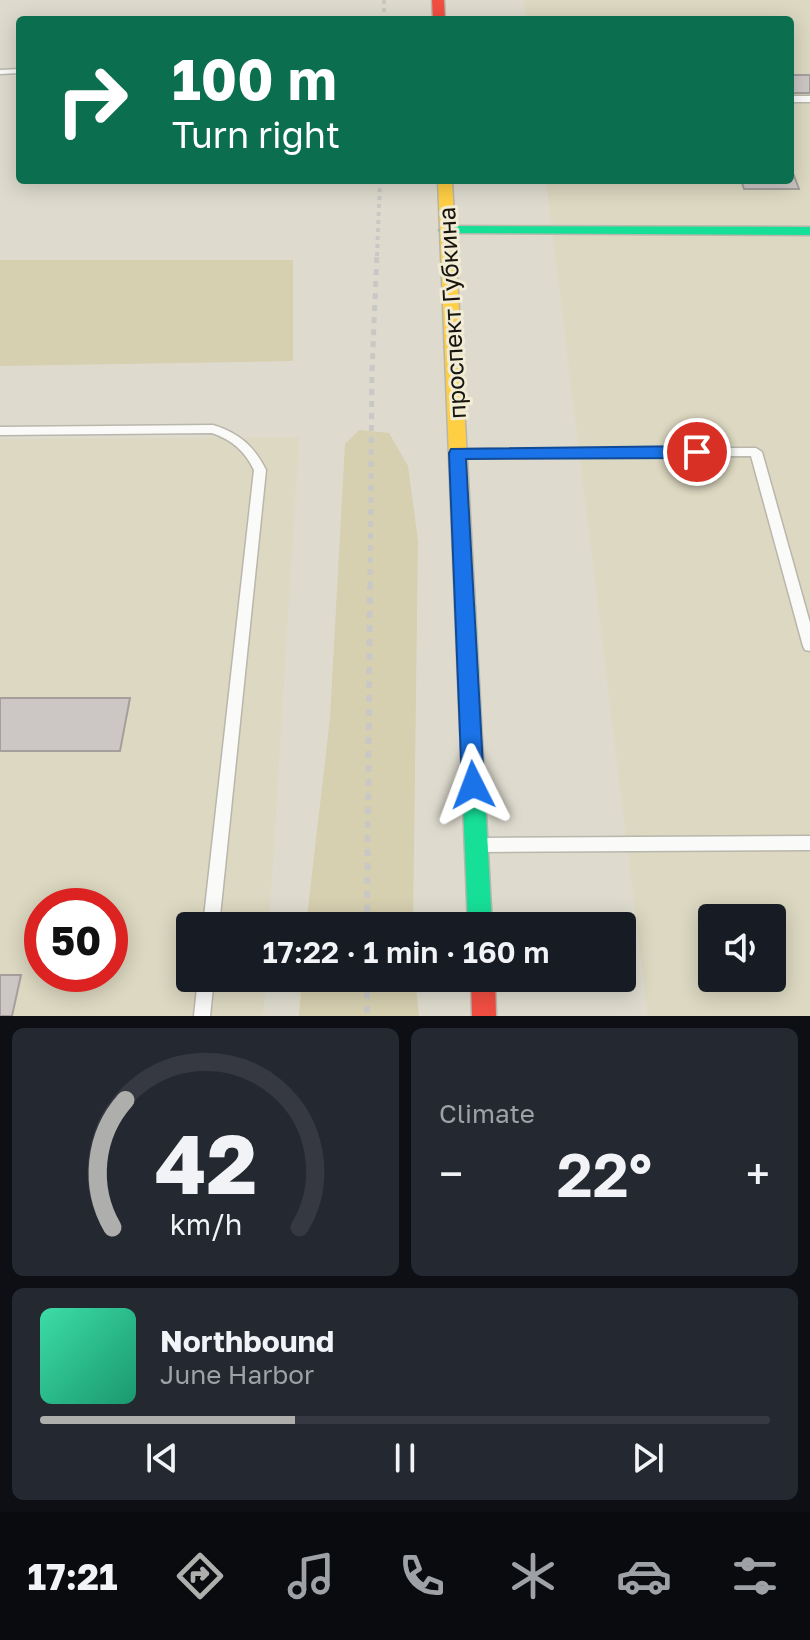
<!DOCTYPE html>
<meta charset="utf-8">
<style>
:root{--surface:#171b24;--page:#242831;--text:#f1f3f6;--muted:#9ea1a6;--line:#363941;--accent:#aeaeac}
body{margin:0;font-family:"Golos Text",sans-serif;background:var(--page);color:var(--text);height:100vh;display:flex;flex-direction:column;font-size:30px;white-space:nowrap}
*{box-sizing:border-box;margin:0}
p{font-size:26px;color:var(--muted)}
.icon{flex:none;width:44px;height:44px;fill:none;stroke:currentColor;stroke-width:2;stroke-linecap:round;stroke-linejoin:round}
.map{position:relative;height:1016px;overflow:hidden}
.details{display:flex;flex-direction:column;gap:12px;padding:12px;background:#0d0f14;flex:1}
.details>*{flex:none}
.banner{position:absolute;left:16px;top:16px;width:778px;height:168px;border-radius:8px;box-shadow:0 4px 20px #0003;background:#0b6e4f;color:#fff;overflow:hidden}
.tools{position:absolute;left:698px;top:904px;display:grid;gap:16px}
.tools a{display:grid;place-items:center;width:88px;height:88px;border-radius:8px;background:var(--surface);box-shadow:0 4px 20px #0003;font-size:40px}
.speed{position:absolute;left:24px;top:888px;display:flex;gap:16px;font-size:40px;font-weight:700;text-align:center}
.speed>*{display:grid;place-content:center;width:104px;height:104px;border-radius:50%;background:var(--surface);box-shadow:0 4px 20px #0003;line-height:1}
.speed .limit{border:12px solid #d22;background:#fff;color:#111}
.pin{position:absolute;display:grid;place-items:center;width:68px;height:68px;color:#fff;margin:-34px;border:4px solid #fff;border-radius:50%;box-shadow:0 2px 8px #0007}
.me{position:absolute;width:88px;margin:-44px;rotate:357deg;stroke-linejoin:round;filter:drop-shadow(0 0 6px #0008)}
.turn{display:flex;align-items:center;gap:28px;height:168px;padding:0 24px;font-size:36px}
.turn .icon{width:104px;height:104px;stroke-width:2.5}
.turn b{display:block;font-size:56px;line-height:68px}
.big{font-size:60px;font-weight:600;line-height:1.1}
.details .card{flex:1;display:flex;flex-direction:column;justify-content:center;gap:12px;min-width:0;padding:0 28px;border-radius:12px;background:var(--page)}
.details .dial{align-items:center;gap:0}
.dial svg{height:208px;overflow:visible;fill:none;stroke:var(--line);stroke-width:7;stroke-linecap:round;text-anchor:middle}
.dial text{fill:var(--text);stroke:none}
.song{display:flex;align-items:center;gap:24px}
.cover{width:96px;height:96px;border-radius:12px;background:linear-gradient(135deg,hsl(160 70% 55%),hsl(160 70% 35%))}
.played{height:8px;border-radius:4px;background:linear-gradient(90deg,var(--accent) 35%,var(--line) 35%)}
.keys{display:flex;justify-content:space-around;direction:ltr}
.heat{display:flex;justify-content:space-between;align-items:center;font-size:44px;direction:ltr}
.details .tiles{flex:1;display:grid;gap:12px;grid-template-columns:1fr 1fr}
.card:last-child{grid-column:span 2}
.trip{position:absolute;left:176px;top:912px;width:460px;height:80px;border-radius:8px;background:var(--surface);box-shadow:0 4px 20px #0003;font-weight:600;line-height:80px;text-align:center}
.menu{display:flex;height:128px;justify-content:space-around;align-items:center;background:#090b0e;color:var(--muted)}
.menu .icon{width:56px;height:56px}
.menu .selected{color:var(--accent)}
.menu b{font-size:36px;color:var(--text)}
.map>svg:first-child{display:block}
</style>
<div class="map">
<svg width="810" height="1016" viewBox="0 0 810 1016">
<rect width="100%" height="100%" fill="#dedbce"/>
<g fill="#dcd8c1" fill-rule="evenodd">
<path d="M524,0H810V1016H648L546,180H790V20H526ZM712,918H772V978H712Z"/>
<path d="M299,437L269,926H190V978H266L263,1016H0V439ZM42,906H110V974H42Z"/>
</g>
<g fill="#d6cfb0">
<polygon points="293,260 293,361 0,366 0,260"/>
<polygon points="359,430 389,433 408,466 418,541 413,926 306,926 330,718 345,444"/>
<polygon points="302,978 415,978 419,1016 299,1016"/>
</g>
<g fill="#ccc7c5" stroke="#a49f9c" stroke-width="2">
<rect x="790" y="75" width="20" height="18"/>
<polygon points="790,165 799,189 744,189 741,180 790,180"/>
<polygon points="0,698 130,698 120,751 0,751"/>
<polygon points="0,975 21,975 12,1016 0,1016"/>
</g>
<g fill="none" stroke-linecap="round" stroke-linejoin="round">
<g stroke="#b9b6ac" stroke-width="3">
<g id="lane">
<polygon points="20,69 20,73 0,74 0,70"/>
<rect x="790" y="96" width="20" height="6"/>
<path d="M213,425C239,433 254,446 266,470L219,926H203L254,470C245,451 232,440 212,433L0,435V427Z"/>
<polygon points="756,448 762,452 810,623 810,651 805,650 803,646 751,456 461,457 455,453 461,449"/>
<polygon points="810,836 810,850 483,852 478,850 476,845 478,840 483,838"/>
<polygon points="198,978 214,978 210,1016 194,1016"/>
</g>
</g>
<g stroke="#b9b6ac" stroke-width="3">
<g id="fast">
<polygon points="446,226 810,227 810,235 441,233 439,230"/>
<polygon points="465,600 472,602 475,607 492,926 468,926 455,607 458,602"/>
</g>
</g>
<g stroke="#b9b6ac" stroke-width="3">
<polygon id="slow" points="438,180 452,180 475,607 472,612 458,612 455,607"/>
</g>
<g stroke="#b9b6ac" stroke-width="3">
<g id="jam">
<polygon points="432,0 444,0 445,20 433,20"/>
<polygon points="471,978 495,978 496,1016 472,1016"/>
</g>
</g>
<g stroke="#c9c8c5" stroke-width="4" stroke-dasharray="4 4" stroke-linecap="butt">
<polyline points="384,0 384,20"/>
<polyline points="377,256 380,180"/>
</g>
<polyline stroke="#c9c8c5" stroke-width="5" stroke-dasharray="6 6" stroke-linecap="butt" points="370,587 372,371 377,254"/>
<g stroke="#c9c8c5" stroke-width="6" stroke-dasharray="7 7" stroke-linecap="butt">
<polyline points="367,926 370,585"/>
<polyline points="367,978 367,1016"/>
</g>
<use href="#lane" fill="#fafaf8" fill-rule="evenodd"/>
<use href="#fast" fill="#16e098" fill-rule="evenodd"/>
<use href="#slow" fill="#ffcf43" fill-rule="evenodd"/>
<use href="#jam" fill="#f24e42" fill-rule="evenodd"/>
</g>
<polygon fill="#1a73e8" stroke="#114b97" stroke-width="2" points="697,446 705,452 697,458 466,459 484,785 481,792 473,794 465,792 462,785 449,453 451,449"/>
<g text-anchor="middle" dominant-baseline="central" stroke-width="6" stroke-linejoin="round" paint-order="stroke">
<g font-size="24" fill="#17150d" stroke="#f1ecd5">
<text transform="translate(451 313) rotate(-93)">проспект Губкина</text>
</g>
</g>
</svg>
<div class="tools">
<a><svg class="icon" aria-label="sound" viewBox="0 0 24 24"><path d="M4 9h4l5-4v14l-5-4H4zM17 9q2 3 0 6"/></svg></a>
</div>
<div class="speed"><div class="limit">50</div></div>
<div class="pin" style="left:697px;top:452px;background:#d93025"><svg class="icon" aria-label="arrive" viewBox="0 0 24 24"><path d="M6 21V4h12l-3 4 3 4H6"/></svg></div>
<svg class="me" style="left:473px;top:785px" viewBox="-20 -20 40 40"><path d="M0-17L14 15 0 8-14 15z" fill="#1a73e8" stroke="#fff" stroke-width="4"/></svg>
<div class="trip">17:22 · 1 min · 160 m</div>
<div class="banner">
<div class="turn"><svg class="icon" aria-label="right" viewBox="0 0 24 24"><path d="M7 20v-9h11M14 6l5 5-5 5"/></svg><div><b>100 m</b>Turn right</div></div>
</div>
</div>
<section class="details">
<div class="tiles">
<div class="card dial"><svg viewBox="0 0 100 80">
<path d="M14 69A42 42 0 1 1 86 69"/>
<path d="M14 69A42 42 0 0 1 19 20" stroke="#aeaeac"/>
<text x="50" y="56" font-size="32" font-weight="700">42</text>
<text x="50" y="72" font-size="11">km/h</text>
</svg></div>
<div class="card"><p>Climate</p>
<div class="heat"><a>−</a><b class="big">22°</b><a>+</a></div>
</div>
<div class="card">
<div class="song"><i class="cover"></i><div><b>Northbound</b><p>June Harbor</p></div></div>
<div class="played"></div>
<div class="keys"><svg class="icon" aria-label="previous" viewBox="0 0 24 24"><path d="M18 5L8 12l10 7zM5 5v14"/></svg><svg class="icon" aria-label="pause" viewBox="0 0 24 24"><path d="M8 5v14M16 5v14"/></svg><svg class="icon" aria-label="next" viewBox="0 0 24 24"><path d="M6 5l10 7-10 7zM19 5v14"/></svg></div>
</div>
</div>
</section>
<nav class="menu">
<b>17:21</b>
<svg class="icon selected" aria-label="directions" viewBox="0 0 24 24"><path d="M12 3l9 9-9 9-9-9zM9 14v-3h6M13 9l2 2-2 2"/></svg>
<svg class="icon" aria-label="music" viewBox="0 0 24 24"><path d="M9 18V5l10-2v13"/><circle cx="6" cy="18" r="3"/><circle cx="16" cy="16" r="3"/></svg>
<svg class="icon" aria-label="phone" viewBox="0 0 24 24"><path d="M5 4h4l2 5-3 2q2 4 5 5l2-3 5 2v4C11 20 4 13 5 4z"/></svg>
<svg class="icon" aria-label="climate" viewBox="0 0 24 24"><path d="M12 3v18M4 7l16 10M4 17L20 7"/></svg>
<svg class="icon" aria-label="car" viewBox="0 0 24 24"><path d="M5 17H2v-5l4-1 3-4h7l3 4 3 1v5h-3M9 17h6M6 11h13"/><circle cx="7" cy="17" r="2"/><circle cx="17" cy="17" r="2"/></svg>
<svg class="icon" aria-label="filters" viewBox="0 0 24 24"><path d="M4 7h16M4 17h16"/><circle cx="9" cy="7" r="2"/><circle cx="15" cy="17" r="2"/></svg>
</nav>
